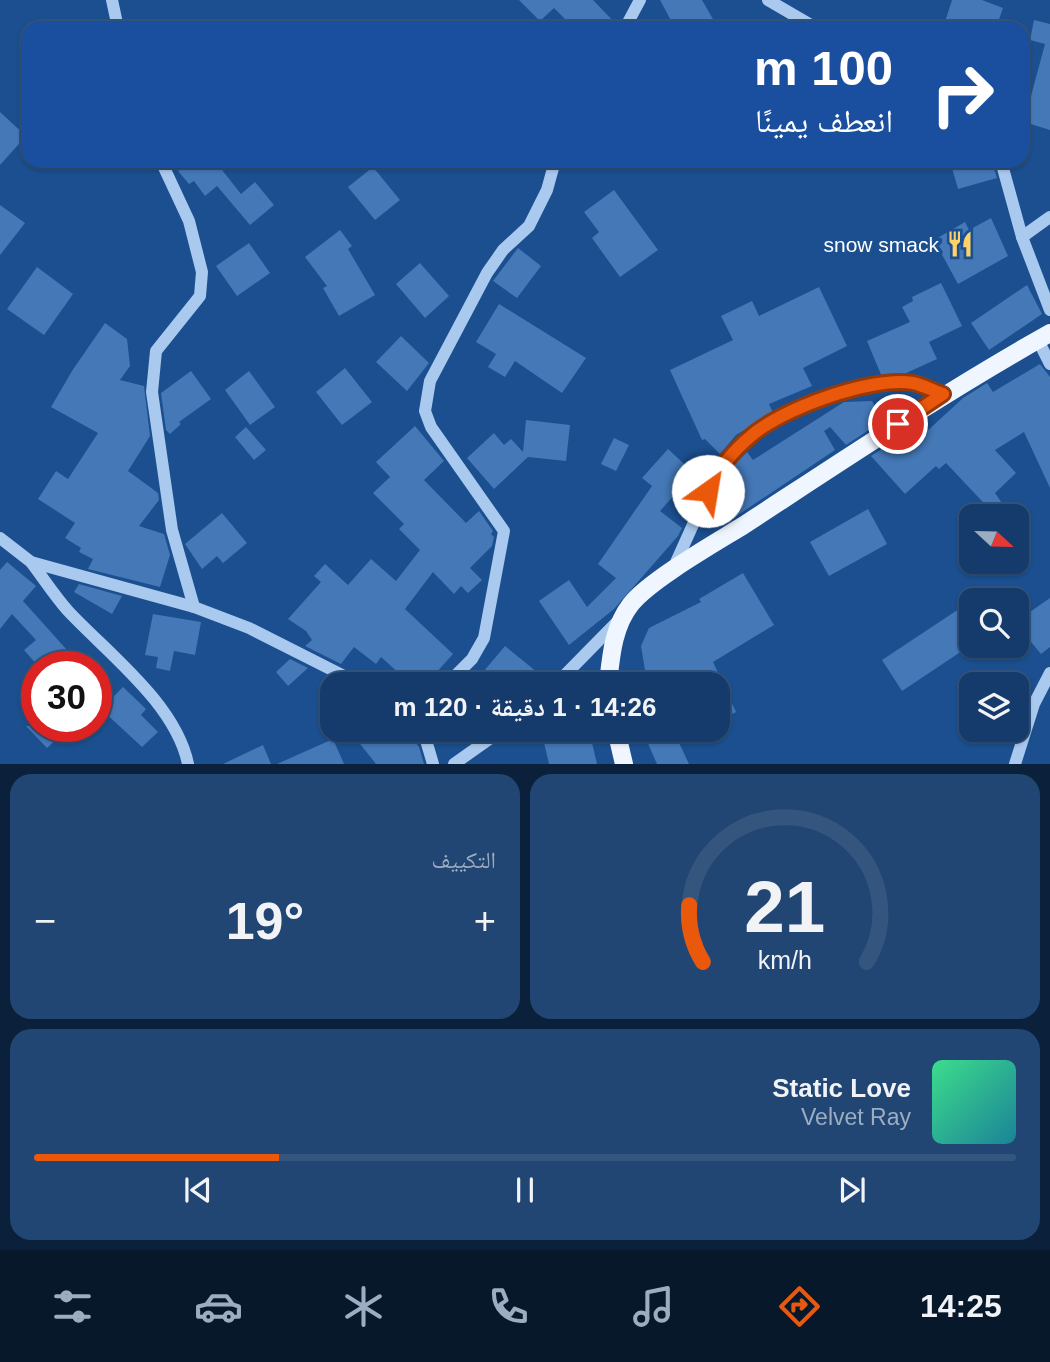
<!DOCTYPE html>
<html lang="ar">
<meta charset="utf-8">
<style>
:root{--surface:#143b6b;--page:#214673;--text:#f1f3f6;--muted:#9dadc1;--line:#33557e;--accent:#ea580c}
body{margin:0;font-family:Helvetica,"Noto Naskh Arabic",sans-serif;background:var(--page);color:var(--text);direction:rtl;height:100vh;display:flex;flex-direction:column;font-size:26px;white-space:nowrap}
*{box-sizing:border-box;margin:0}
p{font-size:23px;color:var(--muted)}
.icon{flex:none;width:38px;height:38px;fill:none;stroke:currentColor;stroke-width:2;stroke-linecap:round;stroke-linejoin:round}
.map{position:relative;height:764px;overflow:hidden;direction:ltr}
.details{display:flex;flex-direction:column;gap:10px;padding:10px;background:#0b203b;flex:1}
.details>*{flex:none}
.top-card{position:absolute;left:21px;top:21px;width:1008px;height:147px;border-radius:21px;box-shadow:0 2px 5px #0004,0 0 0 2px var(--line);direction:rtl;background:#1a4fa0;color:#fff;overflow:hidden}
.needle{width:46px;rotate:112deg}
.tools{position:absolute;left:959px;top:504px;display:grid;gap:14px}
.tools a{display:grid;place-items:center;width:70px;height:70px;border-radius:14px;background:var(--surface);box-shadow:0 2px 5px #0004,0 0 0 2px var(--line);font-size:35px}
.speed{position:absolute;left:21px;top:651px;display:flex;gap:14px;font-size:35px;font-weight:700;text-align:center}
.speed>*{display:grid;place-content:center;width:91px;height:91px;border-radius:50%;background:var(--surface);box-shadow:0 2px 5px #0004,0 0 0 2px var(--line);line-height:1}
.speed .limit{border:10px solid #d22;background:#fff;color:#111}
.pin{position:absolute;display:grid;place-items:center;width:60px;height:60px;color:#fff;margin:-30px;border:4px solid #fff;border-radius:50%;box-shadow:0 2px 7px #0007}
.me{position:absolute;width:77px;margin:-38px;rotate:32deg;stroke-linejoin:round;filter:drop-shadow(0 0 5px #0008)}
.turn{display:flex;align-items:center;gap:24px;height:147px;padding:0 21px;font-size:32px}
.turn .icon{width:91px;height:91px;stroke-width:2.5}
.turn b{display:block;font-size:49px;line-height:60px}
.big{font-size:52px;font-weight:800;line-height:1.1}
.details .card{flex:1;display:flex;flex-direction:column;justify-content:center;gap:10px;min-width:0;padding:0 24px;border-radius:21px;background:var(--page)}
.details .dial{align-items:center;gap:0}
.dial svg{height:182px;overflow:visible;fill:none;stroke:var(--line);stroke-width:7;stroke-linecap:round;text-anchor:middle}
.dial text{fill:var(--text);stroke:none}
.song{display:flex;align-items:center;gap:21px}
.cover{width:84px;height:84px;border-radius:10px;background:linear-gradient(135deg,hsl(150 70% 55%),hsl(190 70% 35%))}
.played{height:7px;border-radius:4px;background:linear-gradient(90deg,var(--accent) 25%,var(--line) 25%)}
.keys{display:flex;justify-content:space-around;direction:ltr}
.heat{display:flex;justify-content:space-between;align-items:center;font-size:38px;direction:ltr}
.details .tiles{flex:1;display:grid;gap:10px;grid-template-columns:1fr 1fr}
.card:last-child{grid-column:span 2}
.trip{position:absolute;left:320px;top:672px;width:410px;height:70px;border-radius:21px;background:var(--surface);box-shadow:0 2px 5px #0004,0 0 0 2px var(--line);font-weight:800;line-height:70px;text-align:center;direction:rtl}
.dock{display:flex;height:112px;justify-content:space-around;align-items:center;background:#08182b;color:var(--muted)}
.dock .icon{width:49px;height:49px}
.dock .current{color:var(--accent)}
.dock b{font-size:32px;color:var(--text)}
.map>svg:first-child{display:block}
</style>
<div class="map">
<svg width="1050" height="764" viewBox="0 0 1050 764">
<rect width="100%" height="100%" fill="#1b4f8f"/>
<g fill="#4478b7">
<polygon points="519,0 593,0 617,25 616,28 574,28 554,8 540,21"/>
<polygon points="660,0 702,0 718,28 675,28"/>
<polygon points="952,0 982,0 1003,8 996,28 943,28"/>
<polygon points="1034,20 1050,24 1050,130 1024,122 1045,44 1030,40"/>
<polygon points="0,112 26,136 0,165"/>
<polygon points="190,161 215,161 241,194 255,182 274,205 250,225 217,186 205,196 194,181 189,184 178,171"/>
<polygon points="950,161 992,161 997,178 958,189"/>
<polygon points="373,167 400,200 375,220 348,187"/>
<polygon points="614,190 658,250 620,277 592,238 599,232 584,212"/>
<polygon points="0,205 25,223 0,255"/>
<polygon points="991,218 1008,256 958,284 934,240 965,222 969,230"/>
<polygon points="340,230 352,246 348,249 375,295 339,316 323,288 327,286 305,257"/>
<polygon points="249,243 270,273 237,296 216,266"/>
<polygon points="518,248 541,266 517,298 493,281"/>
<polygon points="420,263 449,296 425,318 396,284"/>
<polygon points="37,267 73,294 44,335 7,309"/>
<polygon points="941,283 962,326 929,342 937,359 902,375 882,377 867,341 910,322 902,307 913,301 912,297"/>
<polygon points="1027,285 1042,314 989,350 971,323"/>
<polygon points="819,287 847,346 803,368 812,386 769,404 773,413 736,435 720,454 705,439 702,440 670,370 733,340 721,316 752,301 759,316"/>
<polygon points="499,304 586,358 562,393 515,361 505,377 488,367 496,354 476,342"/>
<polygon points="105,323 127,339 130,366 120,380 144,386 150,436 128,471 158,493 159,500 139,526 164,534 170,555 160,587 88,569 93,559 79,552 81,548 65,538 75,523 38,499 56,471 68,479 98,433 51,407 72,371"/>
<polygon points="401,336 429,363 407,391 376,362"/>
<polygon points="1040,364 1050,377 1050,488 1024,432 995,450 1016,473 995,493 1011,516 996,516 946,463 939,469 936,466 905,494 871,456 903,435 912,445 963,398 987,383 993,392"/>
<polygon points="345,368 372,402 342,425 316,392"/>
<polygon points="191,371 211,399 179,422 181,424 170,434 166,430 161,393"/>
<polygon points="249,371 275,407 250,425 225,390"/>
<polygon points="872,401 884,420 846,445 830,427 824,431 835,450 723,525 708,512 717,494 734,509 723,485 735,470 732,467 747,452 753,460 844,402"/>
<polygon points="526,420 570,425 566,461 528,457 494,489 467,458 494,433 504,445 511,439 523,452"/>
<polygon points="415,426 444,461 424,480 466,523 479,511 493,531 491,534 494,537 492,546 470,568 482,580 468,593 461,586 454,594 433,572 405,609 453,654 426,684 411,684 381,657 376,664 354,647 341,664 305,646 312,640 306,631 288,619 321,582 314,576 325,564 348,585 371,559 396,581 420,550 399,529 404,524 373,493 390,477 376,462"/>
<polygon points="246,427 266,450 254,460 235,437"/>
<polygon points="614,438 629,445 616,471 601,464"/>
<polygon points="668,449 694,473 660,511 682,528 678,536 614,609 569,645 539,601 569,580 587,607 616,578 598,564 652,486 642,478"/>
<polygon points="868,509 887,544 829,576 810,542"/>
<polygon points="222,513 247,543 223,563 217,556 202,569 185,544"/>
<polygon points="7,562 36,586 23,601 67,650 62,654 73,667 39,667 24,650 36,640 12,614 0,629 0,570"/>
<polygon points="743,573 774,625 713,662 736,712 718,721 718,684 652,684 645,670 641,646 649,628 701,602 699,599"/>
<polygon points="79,584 122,596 112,614 74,592"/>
<polygon points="1050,598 1050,647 1041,654 1017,625 1017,621"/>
<polygon points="971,601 971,645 902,691 882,660"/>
<polygon points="153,614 201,622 195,655 174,651 170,671 156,668 158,657 145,655"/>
<polygon points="505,646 548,681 547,684 473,684"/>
<polygon points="290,659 308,668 288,686 276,672"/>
<polygon points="123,687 146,709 141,715 158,732 142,747 101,709"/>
<polygon points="26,726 70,726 47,748"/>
<polygon points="349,730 405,730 419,747 424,764 376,764"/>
<polygon points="541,730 589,730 597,764 549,764"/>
<polygon points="642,730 673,730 689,764 657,764"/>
<polygon points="333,739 344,764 277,764"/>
<polygon points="263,745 271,764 223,764"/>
</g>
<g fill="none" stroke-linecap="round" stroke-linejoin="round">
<g stroke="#a9c9ee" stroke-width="12">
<polyline points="112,0 118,28"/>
<polyline points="768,0 816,28"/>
<polyline points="625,28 640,0"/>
<polyline points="161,161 189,221 202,272 200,296 156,351 152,392 172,530 194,607"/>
<polyline points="1001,161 1022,237 1050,310"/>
<polyline points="1022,237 1050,217"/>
<polyline points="1038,340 1050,364"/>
<polyline points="0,538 31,562 194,607 249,628 360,684"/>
<path d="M31,562C44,579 56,598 70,613C110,655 176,705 188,764"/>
<polyline points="673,569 718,469 752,434 798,409 852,388 912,383 943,394"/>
<polyline points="447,684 472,659 484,638 504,531 431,427 425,411 430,381 487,273 503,250 529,226 547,190 555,161"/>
<polyline points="556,684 617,622"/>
<polyline points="423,730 433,764"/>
<polyline points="454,764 502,730"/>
<polyline points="1015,764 1034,704 1050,673"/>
</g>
<g stroke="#f0f6ff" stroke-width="18">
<path d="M608,684C611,656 613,627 631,604C650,580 715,543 744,525C845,459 945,392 1050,333"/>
<polyline points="616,730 624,764"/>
</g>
</g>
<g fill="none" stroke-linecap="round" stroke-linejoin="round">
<g stroke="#983908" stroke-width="18">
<path id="route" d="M708,491C718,469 733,451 751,436C781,409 872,376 913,383C923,385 934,391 943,394L898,424"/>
</g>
<use href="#route" stroke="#ea580c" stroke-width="12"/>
</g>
<defs>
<g id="restaurant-bare" transform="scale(2.1)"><path d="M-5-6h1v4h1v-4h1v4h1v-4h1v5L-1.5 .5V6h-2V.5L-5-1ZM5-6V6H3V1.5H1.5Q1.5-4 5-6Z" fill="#ffd166" stroke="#1b4f8f" stroke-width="2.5" paint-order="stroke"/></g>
</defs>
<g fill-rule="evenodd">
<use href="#restaurant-bare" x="960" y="244"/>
</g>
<g text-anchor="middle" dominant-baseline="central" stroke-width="7" stroke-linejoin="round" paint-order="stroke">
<g font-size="21" fill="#fff" stroke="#1b4f8f" text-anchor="end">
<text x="939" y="244">snow smack</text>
</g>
</g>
</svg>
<div class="tools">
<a><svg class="needle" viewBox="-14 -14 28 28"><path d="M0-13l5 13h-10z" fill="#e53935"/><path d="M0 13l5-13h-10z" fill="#9dadc1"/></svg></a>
<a><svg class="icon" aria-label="search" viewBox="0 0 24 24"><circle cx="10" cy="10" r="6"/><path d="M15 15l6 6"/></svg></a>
<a><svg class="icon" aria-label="layers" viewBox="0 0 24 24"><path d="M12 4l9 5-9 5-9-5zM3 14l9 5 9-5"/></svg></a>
</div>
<div class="speed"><div class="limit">30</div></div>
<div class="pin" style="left:898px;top:424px;background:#d93025"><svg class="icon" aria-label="arrive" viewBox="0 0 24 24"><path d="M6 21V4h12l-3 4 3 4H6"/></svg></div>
<svg class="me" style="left:708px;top:491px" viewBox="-20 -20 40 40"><circle r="19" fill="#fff"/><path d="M0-13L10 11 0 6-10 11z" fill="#ea580c"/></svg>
<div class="trip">14:26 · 1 دقيقة · 120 m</div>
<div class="top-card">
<div class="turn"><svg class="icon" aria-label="right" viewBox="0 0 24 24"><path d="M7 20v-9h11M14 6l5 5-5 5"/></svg><div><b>100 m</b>انعطف يمينًا</div></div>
</div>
</div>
<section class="details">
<div class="tiles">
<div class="card dial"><svg viewBox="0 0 100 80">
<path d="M14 69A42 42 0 1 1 86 69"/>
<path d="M14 69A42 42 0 0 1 8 44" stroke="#ea580c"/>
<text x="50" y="56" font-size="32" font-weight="700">21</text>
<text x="50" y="72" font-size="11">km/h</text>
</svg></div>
<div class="card"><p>التكييف</p>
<div class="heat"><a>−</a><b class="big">19°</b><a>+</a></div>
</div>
<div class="card">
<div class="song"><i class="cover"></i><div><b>Static Love</b><p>Velvet Ray</p></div></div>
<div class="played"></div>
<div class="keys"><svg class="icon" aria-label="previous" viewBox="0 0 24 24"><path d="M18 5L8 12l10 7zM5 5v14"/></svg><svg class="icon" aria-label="pause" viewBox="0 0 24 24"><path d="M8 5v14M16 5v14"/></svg><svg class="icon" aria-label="next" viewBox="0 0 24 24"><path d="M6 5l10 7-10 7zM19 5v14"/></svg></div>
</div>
</div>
</section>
<nav class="dock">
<b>14:25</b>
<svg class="icon current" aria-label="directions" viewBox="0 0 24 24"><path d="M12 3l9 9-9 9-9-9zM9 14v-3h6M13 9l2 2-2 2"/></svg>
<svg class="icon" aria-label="music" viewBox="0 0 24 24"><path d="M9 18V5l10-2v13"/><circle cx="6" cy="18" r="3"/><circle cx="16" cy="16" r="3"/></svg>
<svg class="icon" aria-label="phone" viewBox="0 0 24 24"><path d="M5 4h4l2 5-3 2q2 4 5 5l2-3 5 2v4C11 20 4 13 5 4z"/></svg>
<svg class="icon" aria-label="climate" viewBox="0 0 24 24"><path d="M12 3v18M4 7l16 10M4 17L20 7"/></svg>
<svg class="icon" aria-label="car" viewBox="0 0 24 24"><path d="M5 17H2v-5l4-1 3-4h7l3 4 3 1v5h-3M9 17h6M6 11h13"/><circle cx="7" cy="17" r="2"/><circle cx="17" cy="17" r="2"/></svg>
<svg class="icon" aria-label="filters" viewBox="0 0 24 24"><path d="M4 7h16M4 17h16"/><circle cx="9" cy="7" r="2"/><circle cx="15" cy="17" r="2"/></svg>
</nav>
